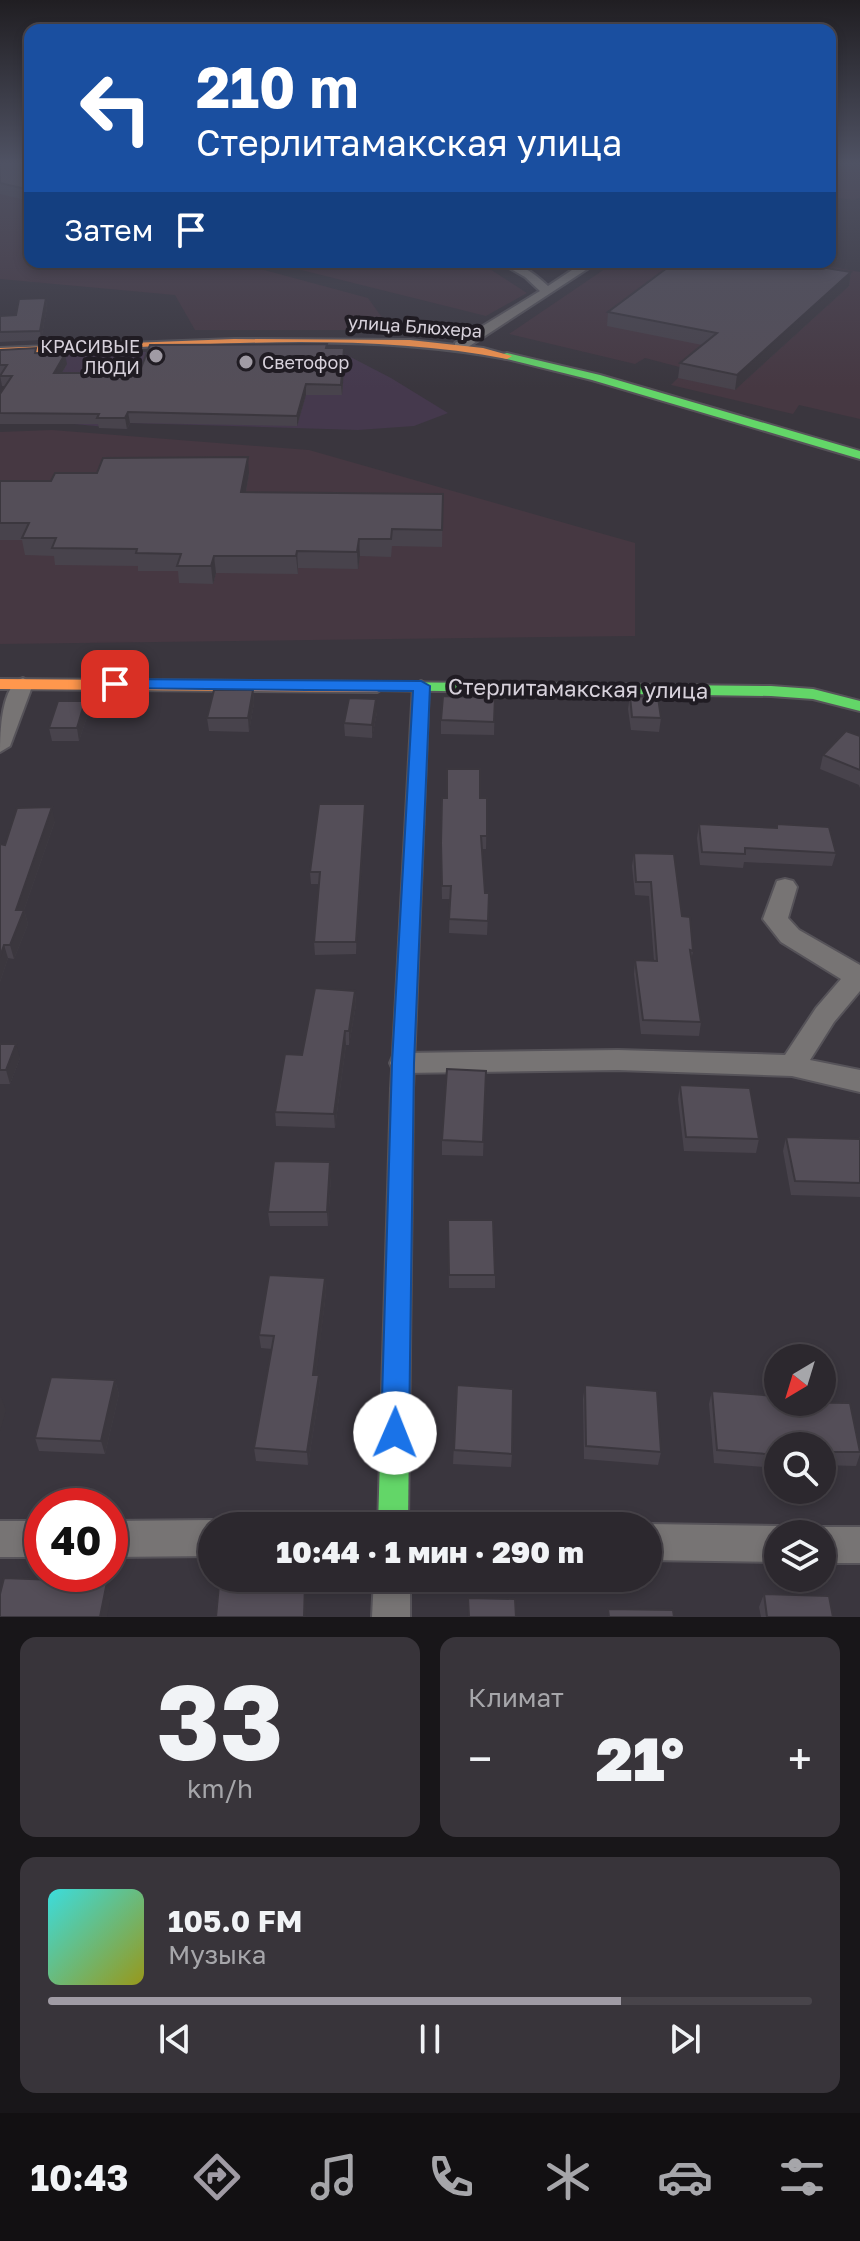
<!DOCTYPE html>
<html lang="ru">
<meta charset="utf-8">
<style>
:root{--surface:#2c282e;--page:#38343a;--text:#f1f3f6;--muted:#a6a6aa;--line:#48444a;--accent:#a09ba4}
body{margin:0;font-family:"Golos Text",sans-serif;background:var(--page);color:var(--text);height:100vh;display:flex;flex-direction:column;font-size:30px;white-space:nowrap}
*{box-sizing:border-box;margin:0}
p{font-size:26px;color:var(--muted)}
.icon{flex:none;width:44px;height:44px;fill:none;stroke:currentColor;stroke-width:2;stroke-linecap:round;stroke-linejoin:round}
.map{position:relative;height:1617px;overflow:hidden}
.details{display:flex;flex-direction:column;gap:20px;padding:20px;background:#181619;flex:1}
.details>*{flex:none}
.guide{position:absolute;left:24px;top:24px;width:812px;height:244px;border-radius:16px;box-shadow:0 4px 12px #0003,0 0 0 2px var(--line);background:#1a4fa0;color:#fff;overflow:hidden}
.needle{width:52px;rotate:218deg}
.tools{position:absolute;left:764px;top:1344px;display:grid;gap:16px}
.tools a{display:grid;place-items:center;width:72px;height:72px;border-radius:50%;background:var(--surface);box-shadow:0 4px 12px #0003,0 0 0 2px var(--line);font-size:40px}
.speed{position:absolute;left:24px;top:1488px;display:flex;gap:16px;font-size:40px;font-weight:700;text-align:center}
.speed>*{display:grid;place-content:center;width:104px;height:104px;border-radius:50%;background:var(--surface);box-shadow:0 4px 12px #0003,0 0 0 2px var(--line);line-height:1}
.speed .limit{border:12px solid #d22;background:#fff;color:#111}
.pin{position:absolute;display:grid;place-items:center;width:68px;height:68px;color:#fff;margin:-34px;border-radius:16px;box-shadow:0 4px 12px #0006}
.me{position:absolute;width:88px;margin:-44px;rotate:1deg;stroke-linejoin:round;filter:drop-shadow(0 0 6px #0008)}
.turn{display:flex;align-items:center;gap:28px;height:168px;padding:0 40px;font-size:36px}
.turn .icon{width:104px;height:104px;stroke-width:2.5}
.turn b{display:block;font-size:56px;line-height:68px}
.then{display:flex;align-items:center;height:76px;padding:0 40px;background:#0003;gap:16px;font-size:30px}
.big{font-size:60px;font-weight:800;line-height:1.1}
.details .widget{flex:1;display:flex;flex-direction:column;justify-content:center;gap:12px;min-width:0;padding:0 28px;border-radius:16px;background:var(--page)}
.details .dial{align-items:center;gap:0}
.dial b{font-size:104px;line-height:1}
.song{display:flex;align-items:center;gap:24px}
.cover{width:96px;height:96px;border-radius:12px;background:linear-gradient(135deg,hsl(180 70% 55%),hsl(60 70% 35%))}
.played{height:8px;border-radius:4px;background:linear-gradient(90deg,var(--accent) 75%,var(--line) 75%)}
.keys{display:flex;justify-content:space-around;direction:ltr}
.heat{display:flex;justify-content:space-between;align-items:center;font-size:44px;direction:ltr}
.details .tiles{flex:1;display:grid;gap:20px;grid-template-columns:1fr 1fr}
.widget:last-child{grid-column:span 2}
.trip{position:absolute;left:198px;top:1512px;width:464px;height:80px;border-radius:40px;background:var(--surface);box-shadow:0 4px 12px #0003,0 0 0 2px var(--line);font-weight:800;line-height:80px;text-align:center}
.menu{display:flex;height:128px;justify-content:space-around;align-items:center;background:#121012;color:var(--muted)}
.menu .icon{width:56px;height:56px}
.menu .current{color:var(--accent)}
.menu b{font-size:36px;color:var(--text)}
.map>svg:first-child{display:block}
</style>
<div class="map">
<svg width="860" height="1617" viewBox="0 0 860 1617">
<rect width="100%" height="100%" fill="#3a363e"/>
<polygon fill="#45394d" points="337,350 391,378 448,413 414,426 358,430 130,423 127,429 74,424 0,424 0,407 13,386 2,386 11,372 44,353"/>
<g fill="#463842">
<polygon points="0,162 30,165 30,262 234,262 368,298 391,330 195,330 175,295 0,279"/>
<polygon points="830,162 860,162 860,198 854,200 830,197"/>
<polygon points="269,262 479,262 527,293 486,316"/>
<polygon points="615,262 805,262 860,272 860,419 799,405 793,414 671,385 687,369 645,358 635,364 509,334"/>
<polygon points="52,430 309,450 635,543 635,636 0,644 0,432"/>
</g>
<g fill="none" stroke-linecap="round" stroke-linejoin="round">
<g stroke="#565359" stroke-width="4">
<g id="street">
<path d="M499,262C520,262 533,272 548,286L584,262H598L465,349H455V343L540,291L525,277Z"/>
<path d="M23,678L33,684L10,746L0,752C0,733 1,684 23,678Z"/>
<polygon points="785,879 793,881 797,887 788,918 799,930 860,965 860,991 834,1022 810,1060 860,1070 860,1092 792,1076 618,1070 403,1073 393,1070 390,1063 393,1056 403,1053 618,1050 785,1055 816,1008 841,979 781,942 763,919 777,881"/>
<polygon points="212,1520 225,1526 212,1526 212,1556 110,1557 110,1521"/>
<rect x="0" y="1521" width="42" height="36"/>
<polygon points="648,1524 778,1526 792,1534 778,1534 778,1562 648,1560 648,1526 643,1526"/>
<polygon points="822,1527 860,1527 860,1563 822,1563 822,1534 808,1534"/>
<polygon points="374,1578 410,1578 410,1617 372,1617"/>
</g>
</g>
<g stroke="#565359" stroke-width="4">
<g id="fast">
<polygon points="507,353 600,375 860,451 860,459 592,380 503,358 503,354"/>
<polygon points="377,682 771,686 813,689 860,701 860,711 813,699 771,696 371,690 369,687"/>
<polygon points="402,1080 410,1083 413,1089 408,1526 378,1526 391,1089 394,1083"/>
</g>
</g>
<g stroke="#565359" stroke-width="4">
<g id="slow">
<path d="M234,339L410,340L483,348L512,356L507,359C346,328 164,348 0,354V348Z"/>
<polygon points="0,679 377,682 385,687 377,692 0,689"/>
</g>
</g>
<g stroke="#565359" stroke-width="4">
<polygon id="jam" points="421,681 429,686 413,1089 410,1095 402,1098 394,1095 391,1089 413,686"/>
</g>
<use href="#street" fill="#777474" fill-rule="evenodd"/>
<use href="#fast" fill="#63d668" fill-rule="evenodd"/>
<use href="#slow" fill="#ff974d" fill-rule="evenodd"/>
<use href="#jam" fill="#b3261e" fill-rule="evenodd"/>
</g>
<g fill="#48434c">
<polygon points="0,162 30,166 30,201 0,194"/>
<polygon points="851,272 849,286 735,390 678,378 680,363 702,345 607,326 608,312"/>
<polygon points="46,298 47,308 41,340 0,342 0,316 16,315"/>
<polygon points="327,348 345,358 342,395 306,395 297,426 130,423 127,429 99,428 98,424 0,424 0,394 5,386 2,386 0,375 0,350 37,353 67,364 62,373 139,373"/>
<polygon points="249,473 246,492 443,494 442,547 392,546 391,557 360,556 358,569 298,568 298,574 216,573 213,584 179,583 178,571 138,571 138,566 55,565 54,556 25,555 22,540 0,540 0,481 51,481"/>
<polygon points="253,690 254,703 249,732 209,731 207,718"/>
<polygon points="630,696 661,718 659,732 631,730 628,709"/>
<polygon points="495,697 494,735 441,734 441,720"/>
<polygon points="85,701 88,714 79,741 52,741 49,728"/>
<polygon points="377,712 372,738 345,736 344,723"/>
<polygon points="860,736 860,788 859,785 820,769 823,755"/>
<polygon points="447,798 487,798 486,849 482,849 485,893 489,893 487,935 449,933 450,899 442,899 441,857"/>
<polygon points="365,804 365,816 356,954 315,955 314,942 319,884 311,884 310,872"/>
<polygon points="55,821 24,910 28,924 14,959 8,958 0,982 0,844 5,845"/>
<polygon points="699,824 776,828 777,824 836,853 832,866 744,862 743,868 700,865 697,838"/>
<polygon points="634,853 682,916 693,951 691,961 701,1022 699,1036 641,1034 634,974 635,960 654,961 649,896 635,895 632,866"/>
<polygon points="355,991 356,1005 349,1045 346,1045 335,1128 276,1126 275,1112 302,1055"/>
<polygon points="0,1044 20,1058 10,1084 0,1084"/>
<polygon points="486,1071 483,1156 442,1155 442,1140"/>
<polygon points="680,1085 759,1139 756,1153 684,1151 678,1099"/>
<polygon points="786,1137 859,1139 860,1137 860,1197 791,1195 783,1151"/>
<polygon points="330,1162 331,1176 328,1226 270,1226 268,1212"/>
<polygon points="448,1220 495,1275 495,1288 449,1288"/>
<polygon points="325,1278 326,1292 316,1375 319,1375 320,1389 308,1465 256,1461 254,1448 272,1349 261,1348 259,1335"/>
<polygon points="115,1380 119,1394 105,1454 39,1451 35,1438"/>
<polygon points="457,1385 512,1454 511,1467 453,1464"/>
<polygon points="585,1385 661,1452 658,1465 584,1459 583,1399"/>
<polygon points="712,1391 776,1401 860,1449 860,1454 856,1466 822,1465 822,1446 778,1446 778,1468 714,1463 709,1404"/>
<polygon points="764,1594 833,1617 761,1617 759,1607"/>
</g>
<g fill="#3b373e">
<polygon points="851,272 849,286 735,390 737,375"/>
<polygon points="46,298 47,308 41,340 40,331"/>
<polygon points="344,348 345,358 342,395 341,385"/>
<polygon points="65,354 67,364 56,383 54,373"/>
<polygon points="306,384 306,395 297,426 297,416"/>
<polygon points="128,412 130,423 127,429 125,418"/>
<polygon points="248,457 249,473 243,509 241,492"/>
<polygon points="359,539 360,556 358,569 357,552"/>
<polygon points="297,551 298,568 298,574 296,556"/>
<polygon points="214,556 216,573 213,584 211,566"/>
<polygon points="253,690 254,703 249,732 248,718"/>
<polygon points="376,699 377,712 372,738 372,725"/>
<polygon points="85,701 88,714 79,741 77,728"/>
<polygon points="365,804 365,816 356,954 356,942"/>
<polygon points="52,807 55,821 24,910 28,924 14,959 10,945 16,910"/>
<polygon points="4,945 8,958 0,982 0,957"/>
<polygon points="355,991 356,1005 349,1045 349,1031"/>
<polygon points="345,1031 346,1045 335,1128 334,1114"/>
<polygon points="16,1044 20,1058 10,1084 6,1070"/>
<polygon points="330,1162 331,1176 328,1226 327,1212"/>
<polygon points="325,1278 326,1292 315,1388 313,1375"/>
<polygon points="319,1375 320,1389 308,1465 307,1452"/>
<polygon points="115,1380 119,1394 105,1454 101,1441"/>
<polygon points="1,1397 6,1410 0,1431 0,1398"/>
<polygon points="107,1582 111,1595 107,1617 100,1617"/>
<polygon points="305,1584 307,1597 306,1617 304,1617"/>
</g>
<g fill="#544e58" stroke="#3b373e" stroke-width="2">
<polygon points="0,162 11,162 30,166 30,190 0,183"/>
<polygon points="675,262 789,262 851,272 737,375 680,363 717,333 608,312"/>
<polygon points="46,298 40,331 0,332 0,316 16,315 19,299"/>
<polygon points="327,344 326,348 344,348 341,385 306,384 297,416 128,412 125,418 97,418 99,414 0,413 0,394 12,376 0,376 7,365 0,365 0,350 36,348 35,353 65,354 54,373 139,373 150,345"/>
<polygon points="248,457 241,492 443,494 442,530 392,529 391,539 359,539 357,552 297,551 296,556 214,556 211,566 177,566 181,554 136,553 137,549 52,548 56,538 22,538 29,523 0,523 0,481 51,481 55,473 97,473 103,458"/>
<polygon points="214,690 253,690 248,718 207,718"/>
<polygon points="443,696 495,697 494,722 441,720"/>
<polygon points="630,696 658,697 661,718 632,717"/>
<polygon points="349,698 376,699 372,725 344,723"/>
<polygon points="58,701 85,701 77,728 49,728"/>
<polygon points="846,731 860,736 860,770 823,755"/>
<polygon points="447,769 480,769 480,798 487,798 487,836 481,836 485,893 489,893 488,921 449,919 451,886 442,886 441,843 442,798 447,798"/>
<polygon points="319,804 365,804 356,942 314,942 320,872 310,872"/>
<polygon points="52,807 16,910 24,910 10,945 4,945 0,957 0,844 5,845 17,808"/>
<polygon points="699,824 777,828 777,824 829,827 836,853 745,848 745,854 702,852"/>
<polygon points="634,853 674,854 682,916 690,917 693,951 690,950 701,1022 643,1020 635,960 657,961 651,882 636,882"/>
<polygon points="315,988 355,991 349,1031 345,1031 334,1114 275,1112 285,1054 302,1055"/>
<polygon points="0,1044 16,1044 6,1070 0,1070"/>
<polygon points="447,1069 486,1071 483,1142 442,1140"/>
<polygon points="680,1085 750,1088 759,1139 686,1137"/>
<polygon points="786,1137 860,1139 860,1183 795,1181"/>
<polygon points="274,1161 330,1162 327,1212 268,1212"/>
<polygon points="448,1220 493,1220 495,1275 449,1275"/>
<polygon points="269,1275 325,1278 313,1375 319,1375 307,1452 254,1448 274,1336 259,1335"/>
<polygon points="51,1377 115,1380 101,1441 35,1438"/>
<polygon points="457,1385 513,1389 512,1454 454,1450"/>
<polygon points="585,1385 657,1391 661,1452 586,1446"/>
<polygon points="712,1391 776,1396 776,1401 778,1402 850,1403 860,1452 822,1452 822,1446 778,1446 778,1455 717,1450"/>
<polygon points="4,1578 107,1582 100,1617 0,1617 0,1594"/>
<polygon points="305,1584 304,1617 216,1617 219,1585"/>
<polygon points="764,1594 829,1596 833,1617 767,1617"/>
<polygon points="468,1598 515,1599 516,1617 469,1617"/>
<polygon points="608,1609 673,1610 674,1617 609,1617"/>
</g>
<linearGradient id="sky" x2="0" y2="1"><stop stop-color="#201e22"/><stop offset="0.42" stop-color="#4f5263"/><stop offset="1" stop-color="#4f5263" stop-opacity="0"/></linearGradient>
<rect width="860" height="388" fill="url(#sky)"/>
<polygon fill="#1a73e8" stroke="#114b97" stroke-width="2" points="115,679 421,681 430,686 414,1063 409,1433 405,1443 395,1447 385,1443 381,1433 392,1063 413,691 109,688 107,684"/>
<g fill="#a09ba4" stroke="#201c23" stroke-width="3">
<circle cx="156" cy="356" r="8"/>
<circle cx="246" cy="362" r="8"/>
</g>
<g text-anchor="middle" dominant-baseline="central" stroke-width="8" stroke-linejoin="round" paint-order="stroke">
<g font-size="18" fill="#d7d1db" stroke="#201c23">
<text transform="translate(415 326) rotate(4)">улица Блюхера</text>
</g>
<g font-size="18" fill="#d7d1db" stroke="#201c23" text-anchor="end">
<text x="140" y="346">КРАСИВЫЕ<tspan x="140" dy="21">ЛЮДИ</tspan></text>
<text x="262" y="362" text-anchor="start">Светофор</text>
</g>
<g font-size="22" fill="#d7d1db" stroke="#201c23">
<text transform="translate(578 688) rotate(1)">Стерлитамакская улица</text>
</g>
</g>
</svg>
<div class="tools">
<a><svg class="needle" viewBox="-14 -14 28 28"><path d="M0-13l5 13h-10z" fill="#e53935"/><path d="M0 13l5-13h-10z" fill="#a6a6aa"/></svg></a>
<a><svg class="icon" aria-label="search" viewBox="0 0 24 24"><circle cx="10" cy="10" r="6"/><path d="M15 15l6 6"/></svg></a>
<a><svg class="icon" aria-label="layers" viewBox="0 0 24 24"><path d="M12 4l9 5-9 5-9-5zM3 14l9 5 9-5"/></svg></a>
</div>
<div class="speed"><div class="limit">40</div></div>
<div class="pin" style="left:115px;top:684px;background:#d93025"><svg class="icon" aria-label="arrive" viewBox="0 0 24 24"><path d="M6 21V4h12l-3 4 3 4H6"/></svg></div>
<svg class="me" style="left:395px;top:1433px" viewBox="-20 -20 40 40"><circle r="19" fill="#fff"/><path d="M0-13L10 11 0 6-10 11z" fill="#1a73e8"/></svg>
<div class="trip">10:44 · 1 мин · 290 m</div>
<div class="guide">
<div class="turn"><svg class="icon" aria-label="left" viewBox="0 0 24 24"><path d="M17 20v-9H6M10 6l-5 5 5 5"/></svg><div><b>210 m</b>Стерлитамакская улица</div></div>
<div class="then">Затем<svg class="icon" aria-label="arrive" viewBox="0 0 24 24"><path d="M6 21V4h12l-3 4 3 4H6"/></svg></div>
</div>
</div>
<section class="details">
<div class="tiles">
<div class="widget dial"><b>33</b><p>km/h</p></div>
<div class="widget"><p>Климат</p>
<div class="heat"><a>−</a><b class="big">21°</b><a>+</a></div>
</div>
<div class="widget">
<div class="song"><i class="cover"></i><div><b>105.0 FM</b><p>Музыка</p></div></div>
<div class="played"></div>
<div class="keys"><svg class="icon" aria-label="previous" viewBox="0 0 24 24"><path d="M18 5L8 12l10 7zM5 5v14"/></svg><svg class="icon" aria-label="pause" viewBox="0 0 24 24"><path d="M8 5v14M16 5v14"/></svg><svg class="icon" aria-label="next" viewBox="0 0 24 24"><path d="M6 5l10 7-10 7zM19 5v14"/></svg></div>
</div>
</div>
</section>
<nav class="menu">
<b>10:43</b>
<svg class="icon current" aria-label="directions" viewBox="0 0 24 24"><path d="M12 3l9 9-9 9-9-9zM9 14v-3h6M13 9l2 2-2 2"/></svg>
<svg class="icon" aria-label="music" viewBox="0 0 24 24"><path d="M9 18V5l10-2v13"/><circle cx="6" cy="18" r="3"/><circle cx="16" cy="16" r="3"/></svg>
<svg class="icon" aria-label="phone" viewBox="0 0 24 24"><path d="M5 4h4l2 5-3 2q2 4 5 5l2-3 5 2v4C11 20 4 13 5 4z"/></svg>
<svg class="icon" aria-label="climate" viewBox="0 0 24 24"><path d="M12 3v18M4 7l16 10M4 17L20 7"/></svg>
<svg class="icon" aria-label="car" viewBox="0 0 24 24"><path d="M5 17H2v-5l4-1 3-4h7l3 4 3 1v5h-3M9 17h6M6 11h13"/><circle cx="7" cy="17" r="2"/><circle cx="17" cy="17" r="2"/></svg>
<svg class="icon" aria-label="filters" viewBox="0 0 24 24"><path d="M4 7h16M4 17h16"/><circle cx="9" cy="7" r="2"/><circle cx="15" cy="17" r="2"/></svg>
</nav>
